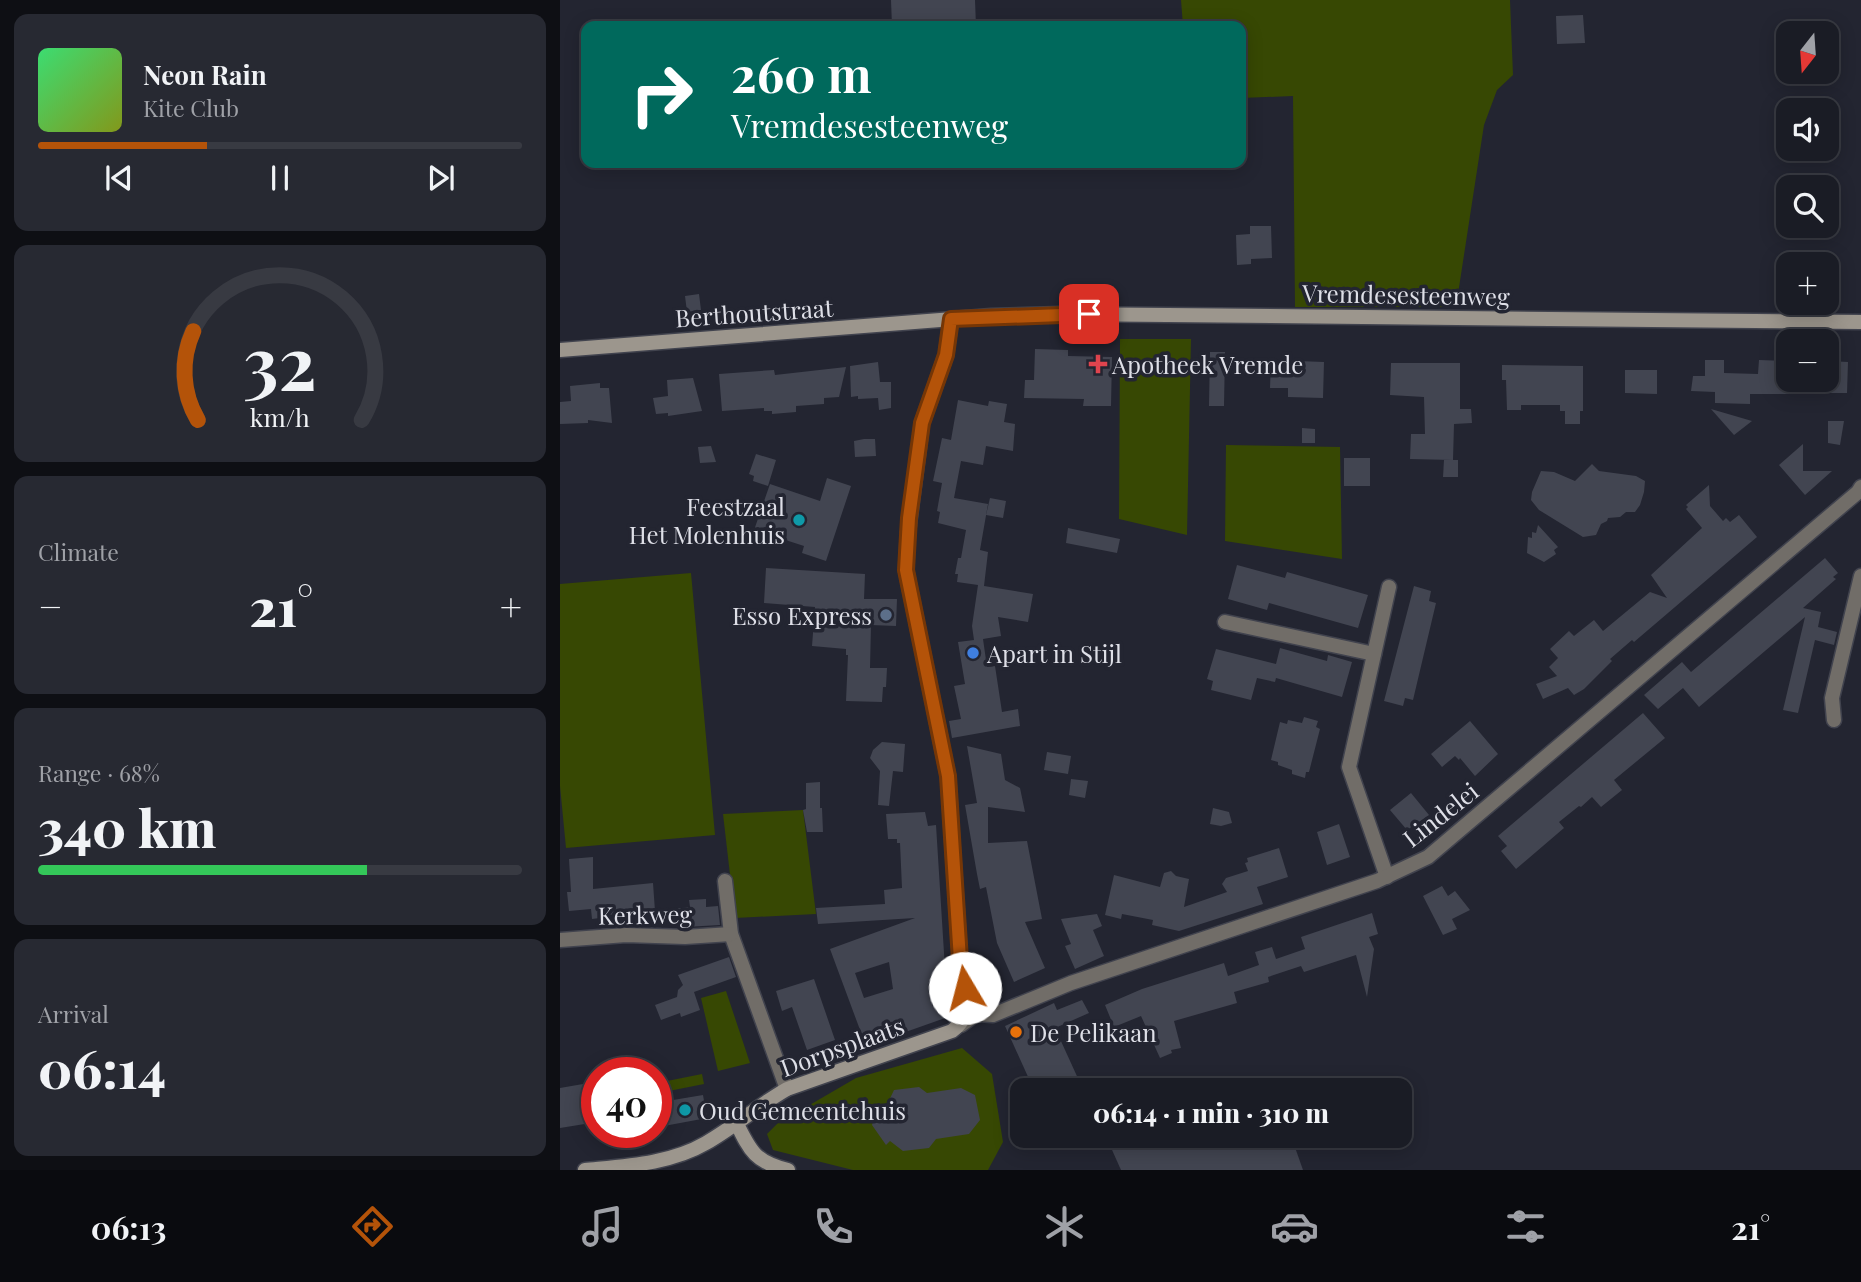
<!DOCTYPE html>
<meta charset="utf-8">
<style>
:root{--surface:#1a1c25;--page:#272932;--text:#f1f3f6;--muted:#9fa1a7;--line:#383a42;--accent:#b45309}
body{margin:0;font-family:"Playfair Display",serif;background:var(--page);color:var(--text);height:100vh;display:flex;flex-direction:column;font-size:26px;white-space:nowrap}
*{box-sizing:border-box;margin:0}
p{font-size:23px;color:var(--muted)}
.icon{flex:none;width:38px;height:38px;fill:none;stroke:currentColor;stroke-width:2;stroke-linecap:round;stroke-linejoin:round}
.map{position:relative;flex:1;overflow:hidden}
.details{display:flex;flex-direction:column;gap:14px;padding:14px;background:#0e0f14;width:560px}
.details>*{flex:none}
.banner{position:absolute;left:21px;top:21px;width:665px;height:147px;border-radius:14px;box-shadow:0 4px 18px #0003,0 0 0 2px var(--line);background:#00695c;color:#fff;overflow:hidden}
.needle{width:46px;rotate:197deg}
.buttons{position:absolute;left:1216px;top:21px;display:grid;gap:14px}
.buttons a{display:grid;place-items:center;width:63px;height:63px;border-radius:14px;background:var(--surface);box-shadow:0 4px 18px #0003,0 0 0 2px var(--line);font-size:35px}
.speed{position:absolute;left:21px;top:1057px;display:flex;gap:14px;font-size:35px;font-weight:700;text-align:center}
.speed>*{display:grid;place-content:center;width:91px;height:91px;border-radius:50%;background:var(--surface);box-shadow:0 4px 18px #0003,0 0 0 2px var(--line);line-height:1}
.speed .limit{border:10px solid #d22;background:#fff;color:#111}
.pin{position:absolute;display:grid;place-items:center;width:60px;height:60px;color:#fff;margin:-30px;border-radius:14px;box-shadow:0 4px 10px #0006}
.me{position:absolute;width:77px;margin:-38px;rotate:352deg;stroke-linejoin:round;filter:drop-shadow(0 0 5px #0008)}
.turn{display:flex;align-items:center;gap:24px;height:147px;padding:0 35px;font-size:32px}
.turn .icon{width:91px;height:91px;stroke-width:2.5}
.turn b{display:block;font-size:49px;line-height:60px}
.big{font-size:52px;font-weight:800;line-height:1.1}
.details .card{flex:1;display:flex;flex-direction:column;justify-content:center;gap:10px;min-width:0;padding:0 24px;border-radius:14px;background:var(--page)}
.details .dial{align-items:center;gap:0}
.dial svg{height:182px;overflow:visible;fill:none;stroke:var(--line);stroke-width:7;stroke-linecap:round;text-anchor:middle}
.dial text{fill:var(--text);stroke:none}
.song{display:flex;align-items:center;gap:21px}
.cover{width:84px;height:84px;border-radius:10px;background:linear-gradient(135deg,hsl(140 70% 55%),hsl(70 70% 35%))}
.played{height:7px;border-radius:4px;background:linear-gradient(90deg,var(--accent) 35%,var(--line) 35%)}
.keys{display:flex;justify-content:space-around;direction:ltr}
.heat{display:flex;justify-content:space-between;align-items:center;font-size:38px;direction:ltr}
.charge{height:10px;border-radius:5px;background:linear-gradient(90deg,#34c759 68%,var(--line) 0)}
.trip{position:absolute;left:450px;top:1078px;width:402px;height:70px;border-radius:14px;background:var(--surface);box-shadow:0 4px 18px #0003,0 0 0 2px var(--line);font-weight:800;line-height:70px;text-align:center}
.tab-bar{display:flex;height:112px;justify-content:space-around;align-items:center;background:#0a0b0f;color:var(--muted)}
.tab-bar .icon{width:49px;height:49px}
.tab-bar .on{color:var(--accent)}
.tab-bar b{font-size:32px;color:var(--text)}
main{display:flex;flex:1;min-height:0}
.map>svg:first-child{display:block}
</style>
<main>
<section class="details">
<div class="card">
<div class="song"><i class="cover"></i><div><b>Neon Rain</b><p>Kite Club</p></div></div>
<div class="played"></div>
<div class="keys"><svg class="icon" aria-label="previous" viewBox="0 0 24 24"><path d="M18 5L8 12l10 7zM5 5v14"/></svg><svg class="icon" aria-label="pause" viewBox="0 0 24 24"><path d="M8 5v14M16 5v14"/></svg><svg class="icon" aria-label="next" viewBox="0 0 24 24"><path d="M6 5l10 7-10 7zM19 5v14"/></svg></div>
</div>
<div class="card dial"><svg viewBox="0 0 100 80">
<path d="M14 69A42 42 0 1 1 86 69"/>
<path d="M14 69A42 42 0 0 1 12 30" stroke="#b45309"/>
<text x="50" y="56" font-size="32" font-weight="700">32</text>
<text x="50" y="72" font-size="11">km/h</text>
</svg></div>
<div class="card"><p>Climate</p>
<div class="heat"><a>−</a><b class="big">21°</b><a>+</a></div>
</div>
<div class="card"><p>Range · 68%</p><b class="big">340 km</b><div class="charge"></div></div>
<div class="card"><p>Arrival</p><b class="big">06:14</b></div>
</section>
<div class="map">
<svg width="1301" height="1170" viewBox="0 0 1301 1170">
<rect width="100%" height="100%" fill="#232531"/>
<g fill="#374803">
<polygon points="621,0 950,0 953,75 937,90 924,125 896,307 735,307 733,96 681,98 681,26 623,26"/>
<polygon points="560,339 631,339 627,535 559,519"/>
<polygon points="666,445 780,447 782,559 665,541"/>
<polygon points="131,573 155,835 6,848 0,786 0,584"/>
<polygon points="243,810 256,914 175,918 163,814"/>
<polygon points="166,991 190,1063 158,1071 141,998"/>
<polygon points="402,1048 432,1074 443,1142 428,1170 293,1170 213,1150 207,1134 217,1124 296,1078"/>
<polygon points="142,1074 144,1084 104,1092 102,1082"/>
</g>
<g fill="#424551" fill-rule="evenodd">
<polygon points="331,0 415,0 416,26 332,26"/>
<polygon points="1023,15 1025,43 997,44 996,16"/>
<polygon points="690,226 711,226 712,258 691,259 691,264 677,265 676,235 690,234"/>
<polygon points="139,294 141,310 127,312 125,296"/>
<polygon points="475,349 508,350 508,356 552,357 551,406 523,406 524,399 464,398 465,380 474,380"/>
<polygon points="650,352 665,352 664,406 649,406"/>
<polygon points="711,360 764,362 763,398 728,397 728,388 710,388"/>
<polygon points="1145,360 1164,360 1164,373 1198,374 1199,360 1228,361 1228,380 1235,380 1235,394 1190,394 1190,404 1155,403 1155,392 1131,391 1133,376 1145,376"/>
<polygon points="1269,361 1288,362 1287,393 1268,393"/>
<polygon points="318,362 320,382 331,382 331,408 319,410 318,398 298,399 298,396 291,397 290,366"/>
<polygon points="831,363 900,363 900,409 911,409 912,423 894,424 893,460 850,459 851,434 865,434 864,397 830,395"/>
<polygon points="942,365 1023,366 1023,411 1020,411 1020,424 1005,424 1005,411 1000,411 1000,405 961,405 961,410 947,410 946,380 942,380"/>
<polygon points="286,367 279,397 264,398 264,404 236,406 236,412 212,414 212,411 204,411 204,408 162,411 159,374 214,370 215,375"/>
<polygon points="1065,370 1097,370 1097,394 1065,393"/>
<polygon points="133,378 142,411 108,416 108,413 96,414 93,398 108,396 107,380"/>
<polygon points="40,383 40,388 49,388 52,423 28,420 28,423 0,424 0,402 11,401 10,386"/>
<polygon points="398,400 428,406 429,401 447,404 444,422 455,424 453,451 426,446 423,465 401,461 394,498 428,504 420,550 428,552 424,586 473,594 468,622 438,617 441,636 423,639 427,667 435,666 442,712 458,709 460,726 392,738 389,721 401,719 394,686 405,684 398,642 414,640 412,626 418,585 397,582 398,574 395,574 398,558 401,558 406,530 378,523 380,512 377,511 382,483 373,481 382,438 391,440"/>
<polygon points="1151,409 1192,421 1174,435"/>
<polygon points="1268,421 1284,421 1280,445 1268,443"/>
<polygon points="742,428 755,429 755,443 742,443"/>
<polygon points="304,439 315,439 316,456 295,457 294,441"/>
<polygon points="1243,444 1243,471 1272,471 1245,495 1219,465"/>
<polygon points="151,446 156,462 140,463 138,447"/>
<polygon points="196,454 216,460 208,486 193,481 194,476 189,474"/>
<rect x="784" y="458" width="26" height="28"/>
<polygon points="884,460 898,460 898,477 883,477"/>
<polygon points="1032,464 1039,471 1076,476 1085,481 1084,492 1080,505 1075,512 1066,512 1060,517 1048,518 1047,521 1041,524 1036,535 1023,537 979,510 971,500 972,492 981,471 994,472 1015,481"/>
<polygon points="267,478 291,486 266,561 242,553 244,546 210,535 208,541 192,536 210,484 260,501"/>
<polygon points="1149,485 1150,506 1163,521 1166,518 1170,522 1179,515 1197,537 1074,642 1072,640 1050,659 1052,661 1024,689 1014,695 1008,688 983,699 976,684 997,676 989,667 998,658 990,649 1009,631 1014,636 1034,620 1043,631 1090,592 1107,598 1091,575 1142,528 1126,509 1128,507 1126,505"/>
<polygon points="430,498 446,501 443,518 426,515"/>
<polygon points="978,525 998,547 994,550 996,554 984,562 967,553 968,537 972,538 972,532 976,533"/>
<polygon points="508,528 560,539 557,553 506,543"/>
<polygon points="1265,558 1278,573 1273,577 1276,579 1243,608 1261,612 1258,627 1277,632 1274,645 1255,640 1238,713 1223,710 1245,617 1139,707 1123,688 1098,709 1084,695 1122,662 1131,672"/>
<polygon points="677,565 725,578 727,572 808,595 798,628 709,603 707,610 668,599"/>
<polygon points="206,568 305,574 304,599 337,599 336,626 311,625 310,668 327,668 326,687 323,687 322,702 286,701 288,655 286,655 286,649 252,646 255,607 204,603"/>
<polygon points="854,586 871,591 869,601 876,603 853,700 845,698 843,706 824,701"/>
<polygon points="720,648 767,661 768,655 792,662 782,697 716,678 715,682 697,678 691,700 651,690 653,681 647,679 656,649 716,664"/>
<polygon points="1083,713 1105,738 1054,780 1062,790 1041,807 1032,797 1021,807 1019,806 999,822 1004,828 956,869 941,851 947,846 938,836"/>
<polygon points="744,717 758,721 756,727 760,729 749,772 746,772 745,778 732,774 732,770 718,765 718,762 711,760 720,722 727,724 728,720 742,723"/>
<polygon points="910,721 938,754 915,776 900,758 899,760 895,756 882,767 871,754"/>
<polygon points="322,742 345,744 343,772 333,771 329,806 318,805 320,771 310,758 313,750"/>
<polygon points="407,746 441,754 445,780 460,788 465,812 428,807 428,843 467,841 482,919 465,922 485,968 454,982 437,943 426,887 420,889 417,874 405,805 417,803"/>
<polygon points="487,752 511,756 508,774 484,770"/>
<polygon points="511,779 528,781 525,798 509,795"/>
<polygon points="260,782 260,808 262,808 263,832 247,832 243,810 246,809 246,783"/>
<polygon points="851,793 869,815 847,830 830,810"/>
<polygon points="653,808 669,812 672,823 661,826 650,824"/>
<path d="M365,812L368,826L376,825L388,1017L306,1046L270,949L355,918L258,924L256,908L325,904L324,890L342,888L340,843H337V839H328L326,814ZM329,962L333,989L304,998L295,973Z"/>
<polygon points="779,824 790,857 767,865 757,832"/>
<polygon points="719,848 728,877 697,887 703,904 619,931 592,925 593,920 562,914 561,919 545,915 554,875 600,887 604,873 611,871 616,876 629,879 624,907 667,892 662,884 666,878 688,871 685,863 688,862 687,858"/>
<polygon points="33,857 33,889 93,883 95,911 47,915 48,917 32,919 31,909 9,911 7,892 11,892 9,859"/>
<polygon points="882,886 888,896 895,891 910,910 892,919 897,929 883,935 863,896"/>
<polygon points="146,899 146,907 158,906 160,925 125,927 115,927 114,923 107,924 105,910 130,907 129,900"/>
<polygon points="812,913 818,934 809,937 814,949 807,997 796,955 744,972 741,966 708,977 709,982 674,992 677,1003 614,1021 621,1048 611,1050 612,1053 600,1058 581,1016 554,1027 545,1005 582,989 664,963 668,976 699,965 695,952 712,947 716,959 745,949 741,937"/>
<polygon points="537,914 542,926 533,930 544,956 515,969 505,946 511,944 501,919"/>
<polygon points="169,957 176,977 134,992 140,1010 121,1017 120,1013 101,1020 95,1005 117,997 118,990 123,985 118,975"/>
<polygon points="254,979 275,1040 247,1050 232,1007 222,1011 216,991"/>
<polygon points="522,1000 529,1013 495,1028 521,1085 506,1090 474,1090 445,1026 494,1003 497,1010"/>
<polygon points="23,1084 25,1097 37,1095 37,1122 0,1128 0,1088"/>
<polygon points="359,1087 367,1093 401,1088 415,1095 420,1120 409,1134 376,1139 369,1148 343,1151 330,1141 326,1145 312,1125 315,1113 325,1109 334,1090"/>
<polygon points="112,1092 113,1100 143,1095 147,1118 104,1126 98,1095"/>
<polygon points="567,1136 731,1136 743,1170 561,1170 548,1141"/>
</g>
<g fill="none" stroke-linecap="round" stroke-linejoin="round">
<g stroke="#41434e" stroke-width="17">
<g id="street">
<polyline points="665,622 814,654"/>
<polyline points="1274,720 1272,698 1301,576"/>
<polyline points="827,877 789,767 829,587"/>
<polyline points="165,881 171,934 227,1089"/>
<polyline points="0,940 66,935 125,937 171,934"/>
<polyline points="401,1025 416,1014 433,1015 511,983 817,881 868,857 1298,492 1301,487"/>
</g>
</g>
<g stroke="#41434e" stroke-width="17">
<g id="secondary">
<polyline points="0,350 431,316 502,314 1301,322"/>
<path d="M176,1122C190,1151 195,1162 228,1170"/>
<path d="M25,1170C65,1166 110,1164 146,1143C174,1127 199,1105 227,1089L392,1031C412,1017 407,996 401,975L388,776L346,570L348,532L362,423L386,355L391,319"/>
</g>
</g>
<use href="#street" stroke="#716d68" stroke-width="14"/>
<use href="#secondary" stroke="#9c968d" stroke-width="14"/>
</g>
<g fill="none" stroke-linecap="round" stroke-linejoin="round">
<g stroke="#753606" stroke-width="18">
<polyline id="route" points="405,988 401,975 388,776 346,570 349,518 362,423 386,355 391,319 529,314"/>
</g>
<use href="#route" stroke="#b45309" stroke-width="12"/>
</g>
<path fill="#e0444e" stroke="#232531" stroke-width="2.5" d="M534.5 353.5h7v7h7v7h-7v7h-7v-7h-7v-7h7z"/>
<g fill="#0f9aa8" stroke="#232531" stroke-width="2.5">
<circle cx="239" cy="520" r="7"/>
<circle cx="125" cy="1110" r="7"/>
</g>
<circle fill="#5c6f8a" stroke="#232531" stroke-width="2.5" cx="326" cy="615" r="7"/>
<circle fill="#3f7fe0" stroke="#232531" stroke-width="2.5" cx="413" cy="653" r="7"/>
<circle fill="#e8710a" stroke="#232531" stroke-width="2.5" cx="456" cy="1032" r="7"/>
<g text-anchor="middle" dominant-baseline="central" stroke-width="7" stroke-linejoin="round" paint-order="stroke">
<g font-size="24" fill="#dedfe7" stroke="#232531">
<text transform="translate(846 294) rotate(1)">Vremdesesteenweg</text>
<text transform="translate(194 312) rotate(-4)">Berthoutstraat</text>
<text transform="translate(880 814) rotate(-38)">Lindelei</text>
<text transform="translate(85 914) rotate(-1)">Kerkweg</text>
<text transform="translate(282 1046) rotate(-20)">Dorpsplaats</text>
</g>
<g font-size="24" fill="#dedfe7" stroke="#232531" text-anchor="start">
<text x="552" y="364">Apotheek Vremde</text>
<text x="225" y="506" text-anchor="end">Feestzaal<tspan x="225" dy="28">Het Molenhuis</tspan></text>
<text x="312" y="615" text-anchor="end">Esso Express</text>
<text x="427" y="653">Apart in Stijl</text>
<text x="470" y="1032">De Pelikaan</text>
<text x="139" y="1110">Oud Gemeentehuis</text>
</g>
</g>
</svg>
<div class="buttons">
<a><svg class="needle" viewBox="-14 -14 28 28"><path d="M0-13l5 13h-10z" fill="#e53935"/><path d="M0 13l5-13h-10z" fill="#9fa1a7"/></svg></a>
<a><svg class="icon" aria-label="sound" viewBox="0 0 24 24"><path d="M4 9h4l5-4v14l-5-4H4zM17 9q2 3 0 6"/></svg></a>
<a><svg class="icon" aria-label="search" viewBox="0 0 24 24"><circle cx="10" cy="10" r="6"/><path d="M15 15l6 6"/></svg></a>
<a>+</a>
<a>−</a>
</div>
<div class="speed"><div class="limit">40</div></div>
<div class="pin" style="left:529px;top:314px;background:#d93025"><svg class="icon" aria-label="arrive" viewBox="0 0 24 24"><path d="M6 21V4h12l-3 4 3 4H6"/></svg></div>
<svg class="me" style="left:405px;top:988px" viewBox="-20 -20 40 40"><circle r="19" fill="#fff"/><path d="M0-13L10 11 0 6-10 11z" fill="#b45309"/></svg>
<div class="trip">06:14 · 1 min · 310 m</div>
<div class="banner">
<div class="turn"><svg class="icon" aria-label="right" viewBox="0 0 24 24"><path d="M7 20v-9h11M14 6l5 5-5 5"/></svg><div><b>260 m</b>Vremdesesteenweg</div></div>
</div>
</div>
</main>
<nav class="tab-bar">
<b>06:13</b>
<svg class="icon on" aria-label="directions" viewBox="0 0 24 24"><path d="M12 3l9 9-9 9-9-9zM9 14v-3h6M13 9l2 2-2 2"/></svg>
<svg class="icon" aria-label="music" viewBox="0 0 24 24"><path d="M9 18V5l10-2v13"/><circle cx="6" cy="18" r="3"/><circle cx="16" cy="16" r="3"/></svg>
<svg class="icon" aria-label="phone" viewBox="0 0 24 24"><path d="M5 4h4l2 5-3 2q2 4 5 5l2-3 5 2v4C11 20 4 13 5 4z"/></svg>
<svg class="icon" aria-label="climate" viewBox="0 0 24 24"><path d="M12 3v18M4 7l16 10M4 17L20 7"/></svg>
<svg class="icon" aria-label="car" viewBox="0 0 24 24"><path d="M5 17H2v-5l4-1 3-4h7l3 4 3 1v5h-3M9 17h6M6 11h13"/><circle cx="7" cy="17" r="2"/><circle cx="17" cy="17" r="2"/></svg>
<svg class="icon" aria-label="filters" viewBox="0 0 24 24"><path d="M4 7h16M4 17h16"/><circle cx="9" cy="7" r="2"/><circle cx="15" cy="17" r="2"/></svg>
<b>21°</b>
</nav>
